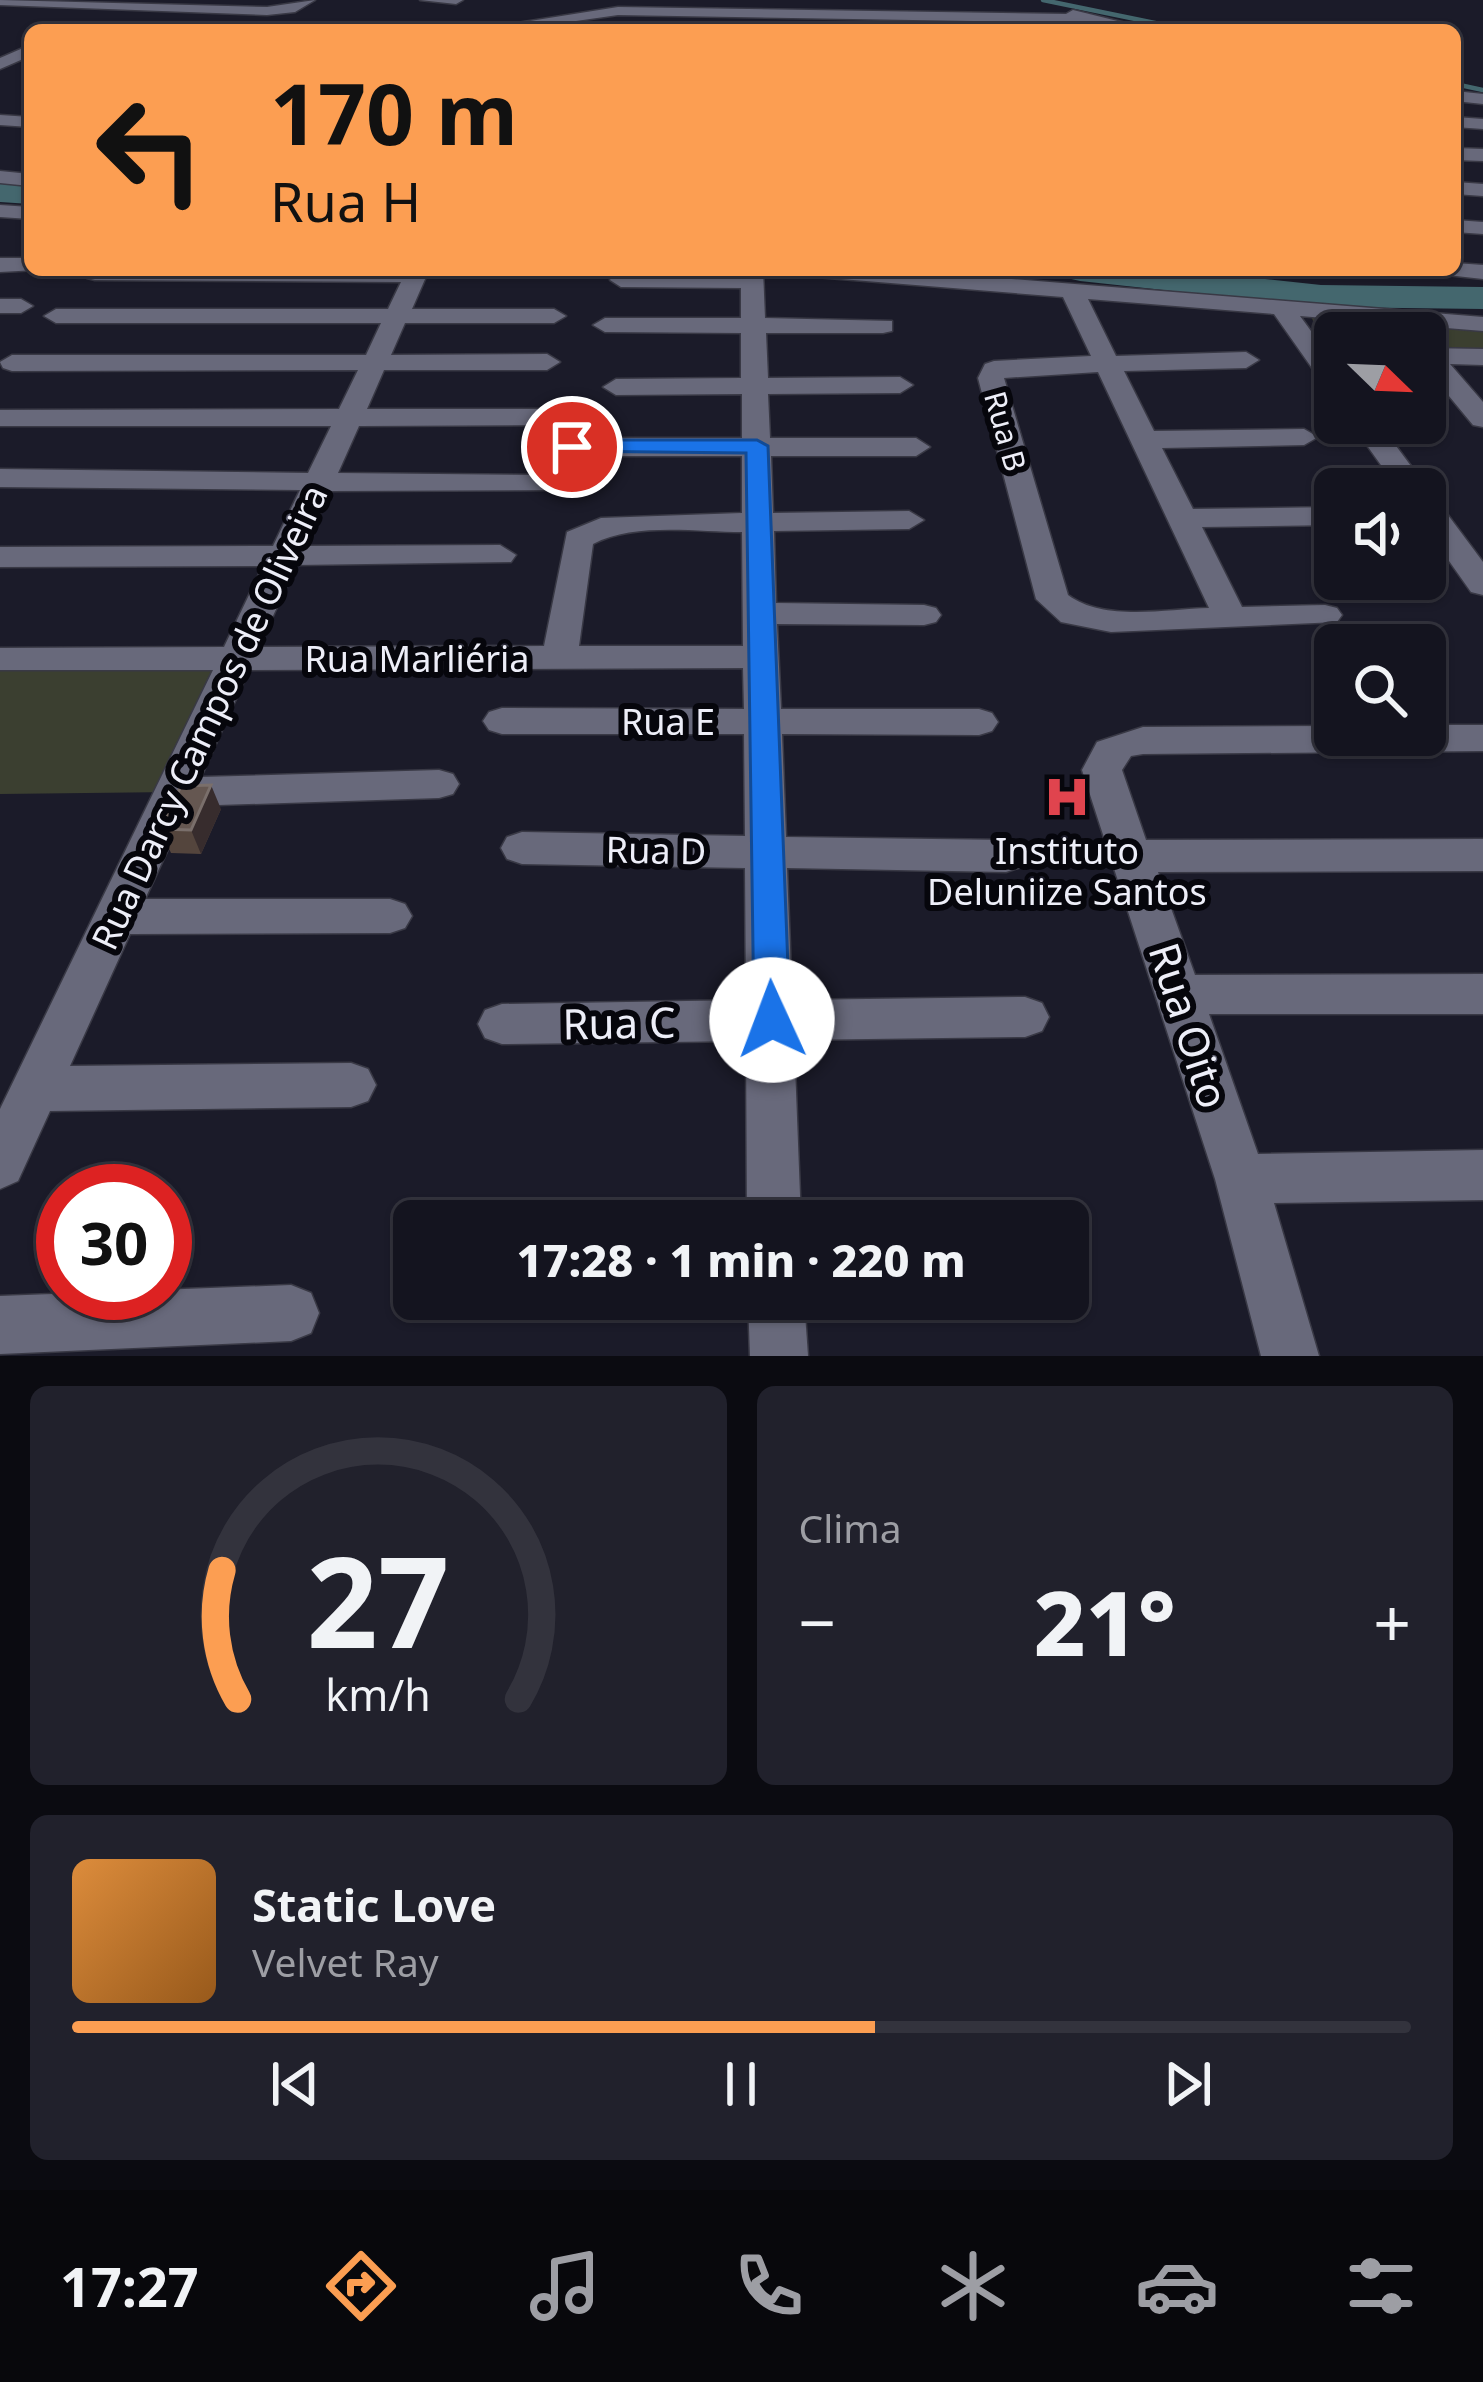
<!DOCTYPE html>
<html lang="pt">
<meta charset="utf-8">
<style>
:root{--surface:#14141f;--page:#21212c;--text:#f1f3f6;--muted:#9d9ea4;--line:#33333d;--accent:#fc9e52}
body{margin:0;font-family:"Noto Sans",sans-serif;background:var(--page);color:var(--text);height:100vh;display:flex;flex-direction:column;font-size:45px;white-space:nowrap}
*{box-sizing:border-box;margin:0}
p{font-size:39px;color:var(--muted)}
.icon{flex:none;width:66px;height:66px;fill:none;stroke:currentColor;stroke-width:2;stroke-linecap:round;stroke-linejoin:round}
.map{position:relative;height:1356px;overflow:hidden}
.panel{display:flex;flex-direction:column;gap:30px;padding:30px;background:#0b0b11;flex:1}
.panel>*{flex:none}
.banner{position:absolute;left:24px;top:24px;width:1437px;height:252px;border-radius:18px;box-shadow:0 3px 9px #0004,0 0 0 3px var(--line);background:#fc9e52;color:#111;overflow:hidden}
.needle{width:78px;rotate:113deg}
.buttons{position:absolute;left:1314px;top:312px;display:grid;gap:24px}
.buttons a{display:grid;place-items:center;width:132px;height:132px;border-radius:18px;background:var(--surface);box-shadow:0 3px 9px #0004,0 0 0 3px var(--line);font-size:60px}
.speed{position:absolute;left:36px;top:1164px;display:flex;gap:24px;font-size:60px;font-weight:700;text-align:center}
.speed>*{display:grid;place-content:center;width:156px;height:156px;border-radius:50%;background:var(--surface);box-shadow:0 3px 9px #0004,0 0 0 3px var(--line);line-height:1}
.speed .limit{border:18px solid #d22;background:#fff;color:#111}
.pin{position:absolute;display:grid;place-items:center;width:102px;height:102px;color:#fff;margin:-51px;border:6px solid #fff;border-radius:50%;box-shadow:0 3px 12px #0007}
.me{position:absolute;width:132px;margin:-66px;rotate:358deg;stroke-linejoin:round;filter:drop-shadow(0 0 9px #0008)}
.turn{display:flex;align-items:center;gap:42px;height:252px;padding:0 48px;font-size:54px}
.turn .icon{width:156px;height:156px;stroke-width:2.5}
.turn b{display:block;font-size:84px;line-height:102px}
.big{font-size:90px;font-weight:800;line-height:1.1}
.panel .tile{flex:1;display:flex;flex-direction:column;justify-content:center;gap:18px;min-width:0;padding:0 42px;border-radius:18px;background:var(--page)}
.panel .dial{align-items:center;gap:0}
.dial svg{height:312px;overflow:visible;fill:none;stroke:var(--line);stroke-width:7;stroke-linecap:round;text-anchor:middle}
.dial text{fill:var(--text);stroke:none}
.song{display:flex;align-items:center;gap:36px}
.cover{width:144px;height:144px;border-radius:18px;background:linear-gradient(135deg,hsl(30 70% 55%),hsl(30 70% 35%))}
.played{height:12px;border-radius:6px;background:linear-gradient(90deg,var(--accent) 60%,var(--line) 60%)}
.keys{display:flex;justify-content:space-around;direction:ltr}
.heat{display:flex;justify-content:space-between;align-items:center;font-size:66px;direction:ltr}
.panel .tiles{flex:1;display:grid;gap:30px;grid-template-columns:1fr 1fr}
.tile:last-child{grid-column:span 2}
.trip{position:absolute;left:393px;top:1200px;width:696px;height:120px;border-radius:18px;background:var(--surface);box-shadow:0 3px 9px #0004,0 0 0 3px var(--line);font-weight:800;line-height:120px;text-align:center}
.tab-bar{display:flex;height:192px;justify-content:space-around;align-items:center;background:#08080c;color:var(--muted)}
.tab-bar .icon{width:84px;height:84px}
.tab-bar .current{color:var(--accent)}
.tab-bar b{font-size:54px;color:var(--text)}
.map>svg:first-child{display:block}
</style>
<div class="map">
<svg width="1483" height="1356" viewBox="0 0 1483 1356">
<rect width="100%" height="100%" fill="#1b1b29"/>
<g fill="#3b3f30">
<polygon points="1312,318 1483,330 1483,350 1425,349 1425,333 1335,333 1335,348 1322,348"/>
<polygon points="237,658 174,792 0,794 0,659"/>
</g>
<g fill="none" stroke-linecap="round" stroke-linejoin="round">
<g stroke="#44676e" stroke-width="4.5">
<polyline points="1043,0 1189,30"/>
<polyline points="1455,84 1483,90"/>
</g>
<g fill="#44676e" fill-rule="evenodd">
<polygon points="0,182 30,184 30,204 0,202"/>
<polygon points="1062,270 1181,270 1321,285 1483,287 1483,309 1321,307 1080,281 1067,278"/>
</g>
<g stroke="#393945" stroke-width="3">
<g id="minor">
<polygon points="0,0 267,7 315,0 295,12 267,15 0,5"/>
<polygon points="420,0 463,0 456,4"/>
<polygon points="618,7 1066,14 1073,10 1154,30 1096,23 618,15 513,30 474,30"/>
<polygon points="30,45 30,56 0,69 0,58"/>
<polygon points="1455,91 1483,94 1483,104 1455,101"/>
<polygon points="0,115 30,117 30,127 0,125"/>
<polygon points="1455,117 1483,119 1483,129 1455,127"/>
<polygon points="1455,148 1483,149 1483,161 1455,160"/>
<polygon points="0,171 30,174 30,186 0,183"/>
<polygon points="1455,182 1483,184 1483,196 1455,194"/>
<polygon points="0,205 30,207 30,219 0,217"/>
<polygon points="1455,220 1483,222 1483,234 1455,232"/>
<polygon points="0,258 30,258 30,270 37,270 0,272"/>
<polygon points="1455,263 1483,265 1483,279 1447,275 1444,270 1455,270"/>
<path d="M86,270H429L412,309H554L566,316L554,323H405L391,355L547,354L560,362L547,370H384L367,409H542L556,417L542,425L359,426L338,473L544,475L559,484L554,490L330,491L305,546L500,545L516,555L511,562L296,565L259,647L544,646L567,532L601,518L742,513V456H572L558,447L572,438H742V394L616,395L603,387L616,379L741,378V333L605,332L593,325L605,318H741V288L621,287L610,280L613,275L763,270L765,318L892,321V331L883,333H766L768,378L900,377L913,385L900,393L768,394L770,438H916L930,447L916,456H771L773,513L909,511L924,520L909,529L774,531L776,603L924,605L936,608L941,615L936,622L924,625L777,624L781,709H979L992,713L998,722L992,731L979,735L782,734L786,837L1006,840L1021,845L1027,856L1021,867L1006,872L787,868L792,1000L1025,997L1042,1003L1049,1017L1042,1031L1025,1037L794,1040L801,1221H747L746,1041L502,1044L485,1038L478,1024L485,1010L502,1004L746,1000L745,868L522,864L507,859L501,848L507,837L522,832L745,836L744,734H502L489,730L483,721L489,712L502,708L744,709L743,668L249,670L201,777L439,770L453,774L459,784L453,794L439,798L188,806L145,899H390L405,904L412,916L405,928L390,933L130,934L70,1066L351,1063L368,1069L376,1085L368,1101L351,1107L50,1111L18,1181L0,1189V1109L213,670H0V648L224,647L263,566L0,567V547L273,546L300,490L0,487V469L308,473L331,426H0V410L339,409L358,370L12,371L3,368L0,362L12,355H366L381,323H56L44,316L56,309H388L401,282L95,280L87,278ZM742,532L743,646H579L593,544C634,522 697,532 742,532Z"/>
<path d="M805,270H901L1483,317V331L1300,316L1335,364V390L1326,388L1274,314L1088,299L1116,356L1246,352L1259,360L1246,368L1124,371L1154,431L1304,429L1318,437L1304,445L1162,448L1193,509L1335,507V525L1202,527L1242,607L1325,605L1337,608L1342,615L1337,622L1111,632L1061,622L1036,599L978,378L985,364L994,361L1091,356L1063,297L816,277ZM1098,372L1209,608C1166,609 1104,622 1068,595L1004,378Z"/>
<polygon points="0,299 21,299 33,306 21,313 0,313"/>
<polygon points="1425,348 1483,349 1483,365 1450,364 1483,402 1483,427 1473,425 1425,367"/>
<polygon points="1351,423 1379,423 1428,489 1425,493 1425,489 1398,489"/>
<polygon points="1425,496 1436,499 1483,562 1483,595 1471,592 1425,527"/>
<polygon points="1425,725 1483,725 1483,751 1143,754 1131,756 1122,770 1146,840 1483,839 1483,871 1158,872 1195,975 1483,974 1483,1014 1209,1014 1258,1154 1483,1150 1483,1200 1274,1203 1319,1356 1261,1356 1215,1179 1082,770 1097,742 1143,727 1335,726 1335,735 1425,735"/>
<polygon points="291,1285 311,1293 319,1313 311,1333 291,1341 0,1354 0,1296"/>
<polygon points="748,1299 804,1299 808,1356 750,1356"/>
</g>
</g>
<use href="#minor" fill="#68697b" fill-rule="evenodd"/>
</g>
<polygon fill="#54453d" points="221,809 201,854 171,853 160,829"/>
<polygon fill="#372c2d" points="211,785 221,809 201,854 191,830"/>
<polygon fill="#655751" stroke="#7a6f6b" stroke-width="3" points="211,785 191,830 160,829 181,786"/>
<polygon fill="#1a73e8" stroke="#114b97" stroke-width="3" points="572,440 757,440 768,446 790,1020 785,1031 772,1035 760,1031 754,1020 746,453 564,451 564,442"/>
<defs>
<g id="hospital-bare" transform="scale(3.6)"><path d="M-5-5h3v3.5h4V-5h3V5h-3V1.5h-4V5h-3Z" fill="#e0444e" stroke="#06060c" stroke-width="2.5" paint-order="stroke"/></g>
</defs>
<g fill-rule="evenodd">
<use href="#hospital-bare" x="1067" y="797"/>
</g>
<g text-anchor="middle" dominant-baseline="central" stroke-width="12" stroke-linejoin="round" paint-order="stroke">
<g font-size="30" fill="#edeef8" stroke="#06060c">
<text transform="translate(1006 431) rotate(74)">Rua B</text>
</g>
<g font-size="36" fill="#edeef8" stroke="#06060c">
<text x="417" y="658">Rua Marliéria</text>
<text transform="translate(209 717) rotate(-65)">Rua Darcy Campos de Oliveira</text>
<text x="668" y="721">Rua E</text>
<text transform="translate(656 850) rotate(1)">Rua D</text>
</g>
<g font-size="36" fill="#edeef8" stroke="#06060c">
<text x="1067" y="850">Instituto<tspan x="1067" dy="41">Deluniize Santos</tspan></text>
</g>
<g font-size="42" fill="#edeef8" stroke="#06060c">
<text transform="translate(619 1022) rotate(-1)">Rua C</text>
<text transform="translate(1190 1025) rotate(72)">Rua Oito</text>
</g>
</g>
</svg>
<div class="buttons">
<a><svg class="needle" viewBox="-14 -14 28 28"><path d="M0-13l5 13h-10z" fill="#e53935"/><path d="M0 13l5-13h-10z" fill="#9d9ea4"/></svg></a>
<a><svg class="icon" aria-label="sound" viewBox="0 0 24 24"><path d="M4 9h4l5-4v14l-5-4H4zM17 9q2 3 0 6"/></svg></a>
<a><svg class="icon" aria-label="search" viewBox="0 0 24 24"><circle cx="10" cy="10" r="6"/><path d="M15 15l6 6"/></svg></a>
</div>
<div class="speed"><div class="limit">30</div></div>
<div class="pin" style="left:572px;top:447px;background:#d93025"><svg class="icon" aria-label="arrive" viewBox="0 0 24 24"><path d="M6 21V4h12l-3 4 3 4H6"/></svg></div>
<svg class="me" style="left:772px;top:1020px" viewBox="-20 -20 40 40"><circle r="19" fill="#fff"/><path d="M0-13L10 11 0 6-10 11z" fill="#1a73e8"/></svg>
<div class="trip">17:28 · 1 min · 220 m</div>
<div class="banner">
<div class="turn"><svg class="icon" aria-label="left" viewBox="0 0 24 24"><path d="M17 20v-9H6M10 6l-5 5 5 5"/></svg><div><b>170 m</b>Rua H</div></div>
</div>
</div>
<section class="panel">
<div class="tiles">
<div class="tile dial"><svg viewBox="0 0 100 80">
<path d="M14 69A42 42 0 1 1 86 69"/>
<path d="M14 69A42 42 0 0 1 10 36" stroke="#fc9e52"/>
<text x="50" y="56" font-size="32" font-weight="700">27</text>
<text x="50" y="72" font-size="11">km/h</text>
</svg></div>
<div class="tile"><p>Clima</p>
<div class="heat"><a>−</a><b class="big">21°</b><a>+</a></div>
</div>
<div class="tile">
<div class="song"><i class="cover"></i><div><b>Static Love</b><p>Velvet Ray</p></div></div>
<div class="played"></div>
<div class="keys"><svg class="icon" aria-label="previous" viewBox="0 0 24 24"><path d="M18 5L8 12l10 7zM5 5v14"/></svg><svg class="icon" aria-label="pause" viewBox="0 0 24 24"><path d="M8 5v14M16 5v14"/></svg><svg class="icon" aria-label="next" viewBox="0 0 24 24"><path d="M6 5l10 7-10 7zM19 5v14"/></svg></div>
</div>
</div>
</section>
<nav class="tab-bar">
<b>17:27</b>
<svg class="icon current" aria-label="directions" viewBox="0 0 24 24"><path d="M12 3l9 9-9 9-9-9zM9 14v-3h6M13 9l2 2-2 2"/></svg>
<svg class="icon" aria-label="music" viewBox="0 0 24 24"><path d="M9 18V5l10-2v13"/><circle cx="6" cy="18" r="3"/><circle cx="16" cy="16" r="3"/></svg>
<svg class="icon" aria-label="phone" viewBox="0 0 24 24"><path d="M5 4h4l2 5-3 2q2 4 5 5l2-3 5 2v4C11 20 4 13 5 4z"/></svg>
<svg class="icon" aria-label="climate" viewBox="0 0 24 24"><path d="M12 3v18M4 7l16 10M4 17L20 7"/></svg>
<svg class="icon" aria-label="car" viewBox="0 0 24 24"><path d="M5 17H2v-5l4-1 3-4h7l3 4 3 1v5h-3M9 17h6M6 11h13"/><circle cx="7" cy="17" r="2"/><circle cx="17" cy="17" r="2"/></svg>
<svg class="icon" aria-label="filters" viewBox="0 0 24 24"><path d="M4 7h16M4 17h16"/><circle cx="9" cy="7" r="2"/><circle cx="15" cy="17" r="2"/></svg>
</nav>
